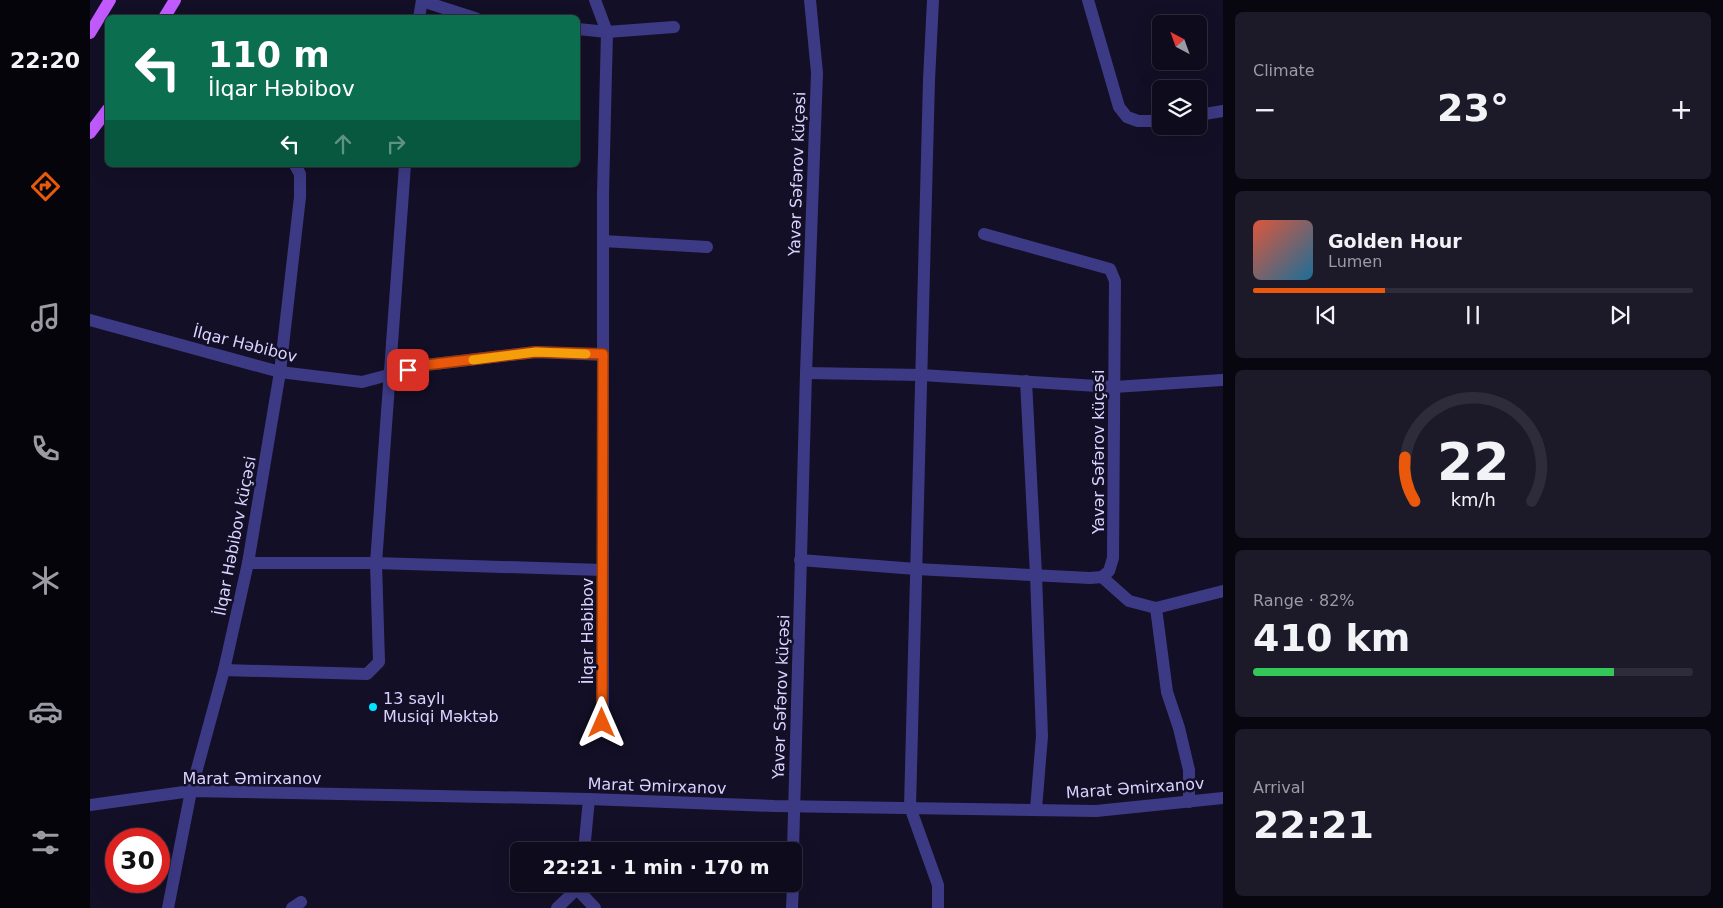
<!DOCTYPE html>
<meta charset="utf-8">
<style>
:root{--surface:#0e0b1c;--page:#1c1929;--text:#f1f3f6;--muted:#9b9ba3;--line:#2e2b3b;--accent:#ea580c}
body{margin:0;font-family:"DejaVu Sans",sans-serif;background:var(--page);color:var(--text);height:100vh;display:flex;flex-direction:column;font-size:19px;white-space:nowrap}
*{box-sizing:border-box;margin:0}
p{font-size:16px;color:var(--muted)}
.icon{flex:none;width:28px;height:28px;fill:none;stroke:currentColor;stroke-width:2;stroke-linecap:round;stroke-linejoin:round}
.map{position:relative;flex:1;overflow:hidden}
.drawer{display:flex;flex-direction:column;gap:12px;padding:12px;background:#08060f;width:500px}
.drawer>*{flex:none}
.top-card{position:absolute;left:15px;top:15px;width:475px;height:152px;border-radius:8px;box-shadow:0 5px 20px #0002,0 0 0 1px var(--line);background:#0b6e4f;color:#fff;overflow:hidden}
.needle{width:32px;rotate:319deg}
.tools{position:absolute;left:1062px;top:15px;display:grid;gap:10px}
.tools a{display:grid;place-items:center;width:55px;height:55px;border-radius:8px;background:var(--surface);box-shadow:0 5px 20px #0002,0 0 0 1px var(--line);font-size:25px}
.speed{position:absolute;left:15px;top:828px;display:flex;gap:10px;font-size:25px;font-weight:700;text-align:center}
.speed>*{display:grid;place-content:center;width:65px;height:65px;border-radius:50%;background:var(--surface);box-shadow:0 5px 20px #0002,0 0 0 1px var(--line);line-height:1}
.speed .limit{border:8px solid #d22;background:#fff;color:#111}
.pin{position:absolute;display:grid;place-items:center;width:42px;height:42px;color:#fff;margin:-21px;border-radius:10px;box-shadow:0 2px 8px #0006}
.me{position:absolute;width:55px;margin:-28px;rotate:0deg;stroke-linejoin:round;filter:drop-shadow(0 0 4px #0008)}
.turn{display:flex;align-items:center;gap:18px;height:105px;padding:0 20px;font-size:22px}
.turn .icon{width:65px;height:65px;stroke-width:2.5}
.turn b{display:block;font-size:35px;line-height:42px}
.lanes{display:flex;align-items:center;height:48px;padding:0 20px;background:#0003;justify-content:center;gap:25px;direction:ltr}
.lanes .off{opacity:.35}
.big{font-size:38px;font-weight:600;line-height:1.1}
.drawer .widget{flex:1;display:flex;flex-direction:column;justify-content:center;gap:8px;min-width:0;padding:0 18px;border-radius:8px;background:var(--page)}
.drawer .dial{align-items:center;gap:0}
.dial svg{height:130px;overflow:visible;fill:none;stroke:var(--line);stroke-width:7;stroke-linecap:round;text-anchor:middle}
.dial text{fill:var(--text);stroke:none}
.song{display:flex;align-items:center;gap:15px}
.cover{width:60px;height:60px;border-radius:8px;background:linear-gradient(135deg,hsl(10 70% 55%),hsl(200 70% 35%))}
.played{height:5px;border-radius:2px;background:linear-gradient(90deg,var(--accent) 30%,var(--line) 30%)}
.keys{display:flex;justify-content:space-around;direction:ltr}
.heat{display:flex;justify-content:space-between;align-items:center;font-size:28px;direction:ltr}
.charge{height:8px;border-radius:4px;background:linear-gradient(90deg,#34c759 82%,var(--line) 0)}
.trip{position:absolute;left:420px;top:842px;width:292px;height:50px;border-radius:8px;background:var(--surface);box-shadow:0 5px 20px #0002,0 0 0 1px var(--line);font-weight:600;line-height:50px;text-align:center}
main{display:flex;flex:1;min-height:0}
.tabs{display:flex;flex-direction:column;width:90px;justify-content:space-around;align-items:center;background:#06040b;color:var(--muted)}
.tabs .icon{width:35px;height:35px}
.tabs .active{color:var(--accent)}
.tabs b{font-size:22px;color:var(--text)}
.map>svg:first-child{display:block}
</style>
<main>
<nav class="tabs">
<b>22:20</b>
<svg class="icon active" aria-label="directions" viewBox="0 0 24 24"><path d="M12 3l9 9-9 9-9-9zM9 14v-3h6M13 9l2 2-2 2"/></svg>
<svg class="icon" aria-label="music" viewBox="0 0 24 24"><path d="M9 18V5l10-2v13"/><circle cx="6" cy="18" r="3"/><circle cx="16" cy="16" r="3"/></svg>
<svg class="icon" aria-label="phone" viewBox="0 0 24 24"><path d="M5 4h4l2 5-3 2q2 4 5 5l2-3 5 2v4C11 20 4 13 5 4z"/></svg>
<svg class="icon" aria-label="climate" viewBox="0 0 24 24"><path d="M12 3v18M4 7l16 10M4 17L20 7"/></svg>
<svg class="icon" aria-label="car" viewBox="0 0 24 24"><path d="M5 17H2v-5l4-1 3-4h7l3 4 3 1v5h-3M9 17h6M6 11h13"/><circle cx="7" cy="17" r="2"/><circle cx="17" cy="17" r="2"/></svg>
<svg class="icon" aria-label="filters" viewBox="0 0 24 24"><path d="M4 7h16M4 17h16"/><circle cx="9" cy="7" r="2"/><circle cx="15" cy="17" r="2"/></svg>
</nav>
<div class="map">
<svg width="1133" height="908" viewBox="0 0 1133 908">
<rect width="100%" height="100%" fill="#130f26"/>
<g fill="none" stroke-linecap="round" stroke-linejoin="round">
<g stroke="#3d3a85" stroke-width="12">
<polyline points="505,0 517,32 584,27"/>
<polyline points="843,0 839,80 820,807 848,885 848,908"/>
<polyline points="998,0 1029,107 1037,117 1048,121 1071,121"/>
<polyline points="332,1 385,18"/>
<polyline points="329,18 332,0"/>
<polyline points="488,29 517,32 513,194 513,723"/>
<polyline points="1109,115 1133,111"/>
<polyline points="513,241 617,247"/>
<polyline points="0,320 190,372 272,382 336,365 446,352 513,355"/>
<polyline points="716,373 831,375 1024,387 1132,380"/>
<polyline points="936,381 946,575 952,736 946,809"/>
<polyline points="710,560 826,569 1000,578 1012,577 1019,571 1023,558 1025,281 1020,269 894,234"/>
<polyline points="158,563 286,563 513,570"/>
<polyline points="1012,577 1039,601 1066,608 1133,591"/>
<polyline points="1066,608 1077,692 1089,728 1099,770 1099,802"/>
<polyline points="134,670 277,674 289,662 286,563 315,165"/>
<polyline points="0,805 101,791 499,799 684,806 1006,811 1133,798"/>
<polyline points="494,851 499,799"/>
<polyline points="703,851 716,373 727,73 720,0"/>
<polyline points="487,889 505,908"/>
<polyline points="78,908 101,791 134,670 158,563 190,372 210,197 210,174 205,165"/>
<polyline points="202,908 211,902"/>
<polyline points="467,908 487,889 489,884"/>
<polyline points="702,908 703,884"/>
</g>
<g stroke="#c25bff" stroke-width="12">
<polyline points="74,18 85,0"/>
<polyline points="0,33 20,0"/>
<polyline points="0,133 18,109"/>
</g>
</g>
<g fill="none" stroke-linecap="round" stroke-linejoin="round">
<g stroke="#983908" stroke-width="12">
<polyline id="route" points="318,370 336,365 446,352 513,354 512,723"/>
</g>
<use href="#route" stroke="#ea580c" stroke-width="9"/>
<polyline stroke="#f59e0b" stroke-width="9" points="383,360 446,352 496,354"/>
</g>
<circle fill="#00e5ff" stroke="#130f26" stroke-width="2" cx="283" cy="707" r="5"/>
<g text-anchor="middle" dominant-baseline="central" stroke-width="5" stroke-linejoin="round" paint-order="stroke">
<g font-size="16" fill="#d9d4ff" stroke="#130f26">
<text transform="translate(707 174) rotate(-88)">Yavər Səfərov küçəsi</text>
<text transform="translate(155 344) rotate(14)">İlqar Həbibov</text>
<text transform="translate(1008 452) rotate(-90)">Yavər Səfərov küçəsi</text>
<text transform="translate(145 536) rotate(-79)">İlqar Həbibov küçəsi</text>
<text transform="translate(497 631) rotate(-90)">İlqar Həbibov</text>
<text transform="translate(691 697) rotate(-88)">Yavər Səfərov küçəsi</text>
<text x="162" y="778">Marat Əmirxanov</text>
<text transform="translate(567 786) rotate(2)">Marat Əmirxanov</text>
<text transform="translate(1045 788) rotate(-4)">Marat Əmirxanov</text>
</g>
<g font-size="16" fill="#d9d4ff" stroke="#130f26" text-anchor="start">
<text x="293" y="698">13 saylı<tspan x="293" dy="18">Musiqi Məktəb</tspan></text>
</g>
</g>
</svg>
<div class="tools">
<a><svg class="needle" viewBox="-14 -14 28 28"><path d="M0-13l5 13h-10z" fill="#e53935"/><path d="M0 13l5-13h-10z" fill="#9b9ba3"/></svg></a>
<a><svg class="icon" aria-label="layers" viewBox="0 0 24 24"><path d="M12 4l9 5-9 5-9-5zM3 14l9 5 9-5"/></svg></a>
</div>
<div class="speed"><div class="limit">30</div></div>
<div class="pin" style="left:318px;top:370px;background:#d93025"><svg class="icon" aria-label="arrive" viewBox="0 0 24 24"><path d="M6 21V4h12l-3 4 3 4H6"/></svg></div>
<svg class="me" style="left:512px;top:723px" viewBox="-20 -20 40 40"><path d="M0-17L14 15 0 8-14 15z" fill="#ea580c" stroke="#fff" stroke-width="4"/></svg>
<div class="trip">22:21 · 1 min · 170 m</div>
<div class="top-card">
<div class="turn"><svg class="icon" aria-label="left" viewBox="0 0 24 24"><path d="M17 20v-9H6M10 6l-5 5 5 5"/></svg><div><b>110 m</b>İlqar Həbibov</div></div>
<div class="lanes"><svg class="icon" aria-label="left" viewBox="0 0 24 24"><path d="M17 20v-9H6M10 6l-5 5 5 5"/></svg><svg class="icon off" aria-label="ahead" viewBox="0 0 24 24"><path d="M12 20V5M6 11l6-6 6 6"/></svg><svg class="icon off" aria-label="right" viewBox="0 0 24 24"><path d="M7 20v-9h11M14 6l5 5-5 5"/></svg></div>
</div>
</div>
<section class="drawer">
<div class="widget"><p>Climate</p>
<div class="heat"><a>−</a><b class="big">23°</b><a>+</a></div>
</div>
<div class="widget">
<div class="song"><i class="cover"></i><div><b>Golden Hour</b><p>Lumen</p></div></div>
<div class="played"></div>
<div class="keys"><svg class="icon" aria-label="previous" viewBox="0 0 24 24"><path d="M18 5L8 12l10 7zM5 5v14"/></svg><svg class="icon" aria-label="pause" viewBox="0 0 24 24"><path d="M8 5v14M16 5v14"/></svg><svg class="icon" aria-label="next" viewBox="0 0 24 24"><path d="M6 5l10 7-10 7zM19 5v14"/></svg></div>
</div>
<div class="widget dial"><svg viewBox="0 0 100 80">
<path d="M14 69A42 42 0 1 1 86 69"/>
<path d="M14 69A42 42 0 0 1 8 42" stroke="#ea580c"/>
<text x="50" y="56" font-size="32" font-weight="700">22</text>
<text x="50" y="72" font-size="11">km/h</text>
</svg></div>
<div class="widget"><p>Range · 82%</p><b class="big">410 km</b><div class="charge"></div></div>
<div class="widget"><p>Arrival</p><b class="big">22:21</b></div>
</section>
</main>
